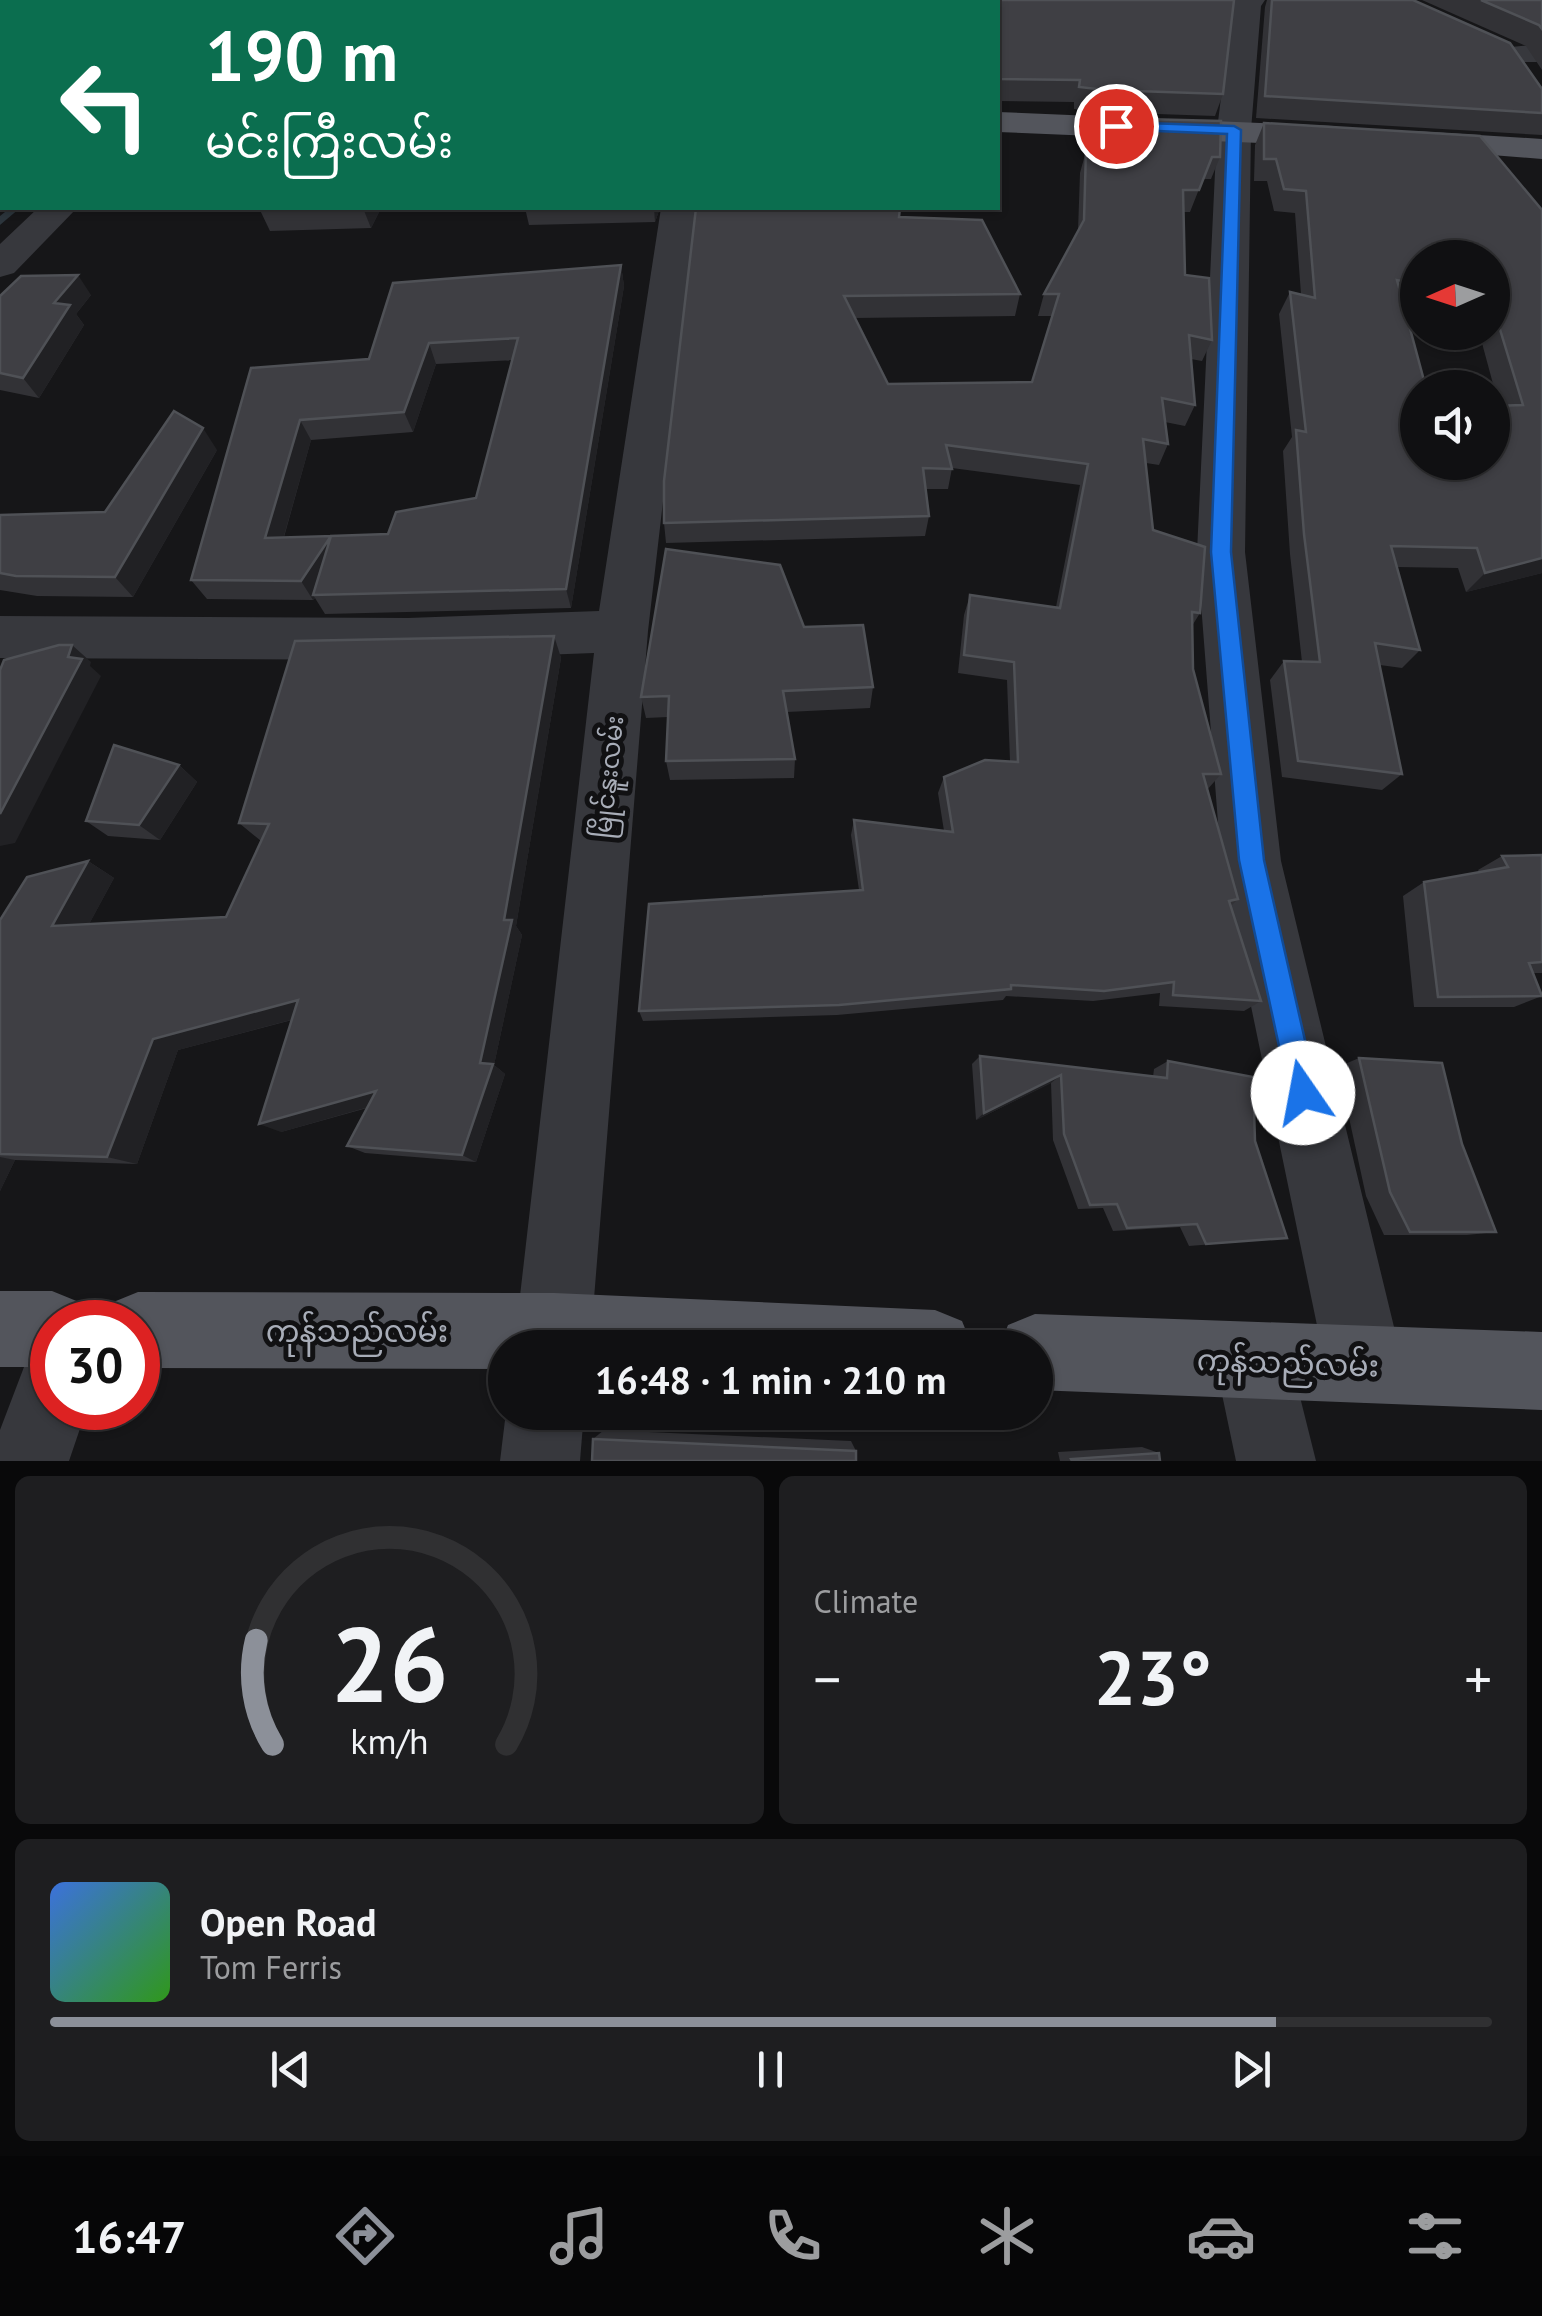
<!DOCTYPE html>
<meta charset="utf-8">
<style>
:root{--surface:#101012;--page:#1e1e20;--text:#f1f3f6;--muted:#9c9d9f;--line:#303032;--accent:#8c9099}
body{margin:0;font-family:"PT Sans","Noto Sans Myanmar",sans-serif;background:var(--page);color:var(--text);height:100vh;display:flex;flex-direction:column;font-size:38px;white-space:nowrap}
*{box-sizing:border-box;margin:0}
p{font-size:32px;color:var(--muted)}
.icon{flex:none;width:55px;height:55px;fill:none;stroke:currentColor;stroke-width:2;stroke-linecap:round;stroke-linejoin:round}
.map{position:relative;height:1461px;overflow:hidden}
.panel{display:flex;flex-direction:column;gap:15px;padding:15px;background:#09090a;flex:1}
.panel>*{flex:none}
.guide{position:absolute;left:0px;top:0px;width:1000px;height:210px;box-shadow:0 2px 8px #0004,0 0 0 2px var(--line);background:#0b6e4f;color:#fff;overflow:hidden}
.needle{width:65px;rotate:267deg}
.buttons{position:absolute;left:1400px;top:240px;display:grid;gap:20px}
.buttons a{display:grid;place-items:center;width:110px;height:110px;border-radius:50%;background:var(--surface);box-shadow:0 2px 8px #0004,0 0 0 2px var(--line);font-size:50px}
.speed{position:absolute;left:30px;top:1300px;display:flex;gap:20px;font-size:50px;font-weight:700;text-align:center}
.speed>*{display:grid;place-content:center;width:130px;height:130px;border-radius:50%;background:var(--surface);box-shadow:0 2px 8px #0004,0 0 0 2px var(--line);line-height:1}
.speed .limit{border:15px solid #d22;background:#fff;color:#111}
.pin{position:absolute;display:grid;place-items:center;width:85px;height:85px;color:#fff;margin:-42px;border:5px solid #fff;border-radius:50%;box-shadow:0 2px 10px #0007}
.me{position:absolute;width:110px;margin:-55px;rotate:348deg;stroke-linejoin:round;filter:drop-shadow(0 0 8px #0008)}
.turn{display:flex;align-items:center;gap:35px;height:210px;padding:0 40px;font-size:45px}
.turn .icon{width:130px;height:130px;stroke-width:2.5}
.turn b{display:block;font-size:70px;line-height:85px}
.big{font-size:75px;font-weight:800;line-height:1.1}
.panel .widget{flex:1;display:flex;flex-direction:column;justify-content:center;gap:15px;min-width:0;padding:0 35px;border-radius:15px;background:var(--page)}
.panel .dial{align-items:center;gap:0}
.dial svg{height:260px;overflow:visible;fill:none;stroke:var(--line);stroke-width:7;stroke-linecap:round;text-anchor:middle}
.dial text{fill:var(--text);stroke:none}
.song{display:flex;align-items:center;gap:30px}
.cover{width:120px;height:120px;border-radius:15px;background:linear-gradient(135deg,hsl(220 70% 55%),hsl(110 70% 35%))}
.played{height:10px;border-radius:5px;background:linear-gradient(90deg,var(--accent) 85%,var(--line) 85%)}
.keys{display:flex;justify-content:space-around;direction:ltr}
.heat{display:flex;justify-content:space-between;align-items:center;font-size:55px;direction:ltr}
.panel .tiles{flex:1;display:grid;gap:15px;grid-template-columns:1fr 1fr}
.widget:last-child{grid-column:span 2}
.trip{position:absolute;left:488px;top:1330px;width:565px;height:100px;border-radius:50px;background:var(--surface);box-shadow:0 2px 8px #0004,0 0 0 2px var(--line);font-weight:800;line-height:100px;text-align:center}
.tabs{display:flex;height:160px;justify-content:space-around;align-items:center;background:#060607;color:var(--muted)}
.tabs .icon{width:70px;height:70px}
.tabs .current{color:var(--accent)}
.tabs b{font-size:45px;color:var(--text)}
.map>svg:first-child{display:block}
</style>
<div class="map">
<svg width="1542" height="1461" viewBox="0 0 1542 1461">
<rect width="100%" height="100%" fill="#161618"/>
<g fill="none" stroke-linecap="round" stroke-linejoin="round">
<g fill="#2c353c" fill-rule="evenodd">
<polygon points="231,0 240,0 238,2 230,2"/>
<polygon points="10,208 20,208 0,225 0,216"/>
</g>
<g fill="#37383d" fill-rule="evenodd">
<polygon points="1233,0 1265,0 1261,6 1251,130 1245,552 1281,861 1403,1364 1391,1391 1364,1403 1337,1391 1325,1364 1221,861 1197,552 1217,130"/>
<polygon points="1542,44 1542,62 1501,62 1496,55 1501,48"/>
<polygon points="38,208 77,208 14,273 0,277 0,244"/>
<polygon points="661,208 697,208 648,631 590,1348 514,1348 594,653 408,660 0,658 0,616 408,618 599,611"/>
<polygon points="1253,1323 1280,1334 1291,1361 1316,1461 1236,1461 1215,1361 1226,1334"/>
<polygon points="52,1356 52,1408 87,1408 69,1461 0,1461 0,1430 24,1367"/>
<polygon points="506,1412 584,1412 580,1461 500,1461"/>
</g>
<g fill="#53555c" fill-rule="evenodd">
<polygon points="998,112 1334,126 1346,129 1351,136 1346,143 1334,146 998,132"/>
<polygon points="1415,131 1542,139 1542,159 1403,148 1398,141 1403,134"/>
<polygon points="0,1291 52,1291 79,1302 87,1322 52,1322 52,1367 0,1367"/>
<polygon points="138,1292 554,1293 935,1310 962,1321 973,1348 505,1348 505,1369 138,1368 138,1322 103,1322 111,1303"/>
<polygon points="1035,1314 1542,1332 1542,1410 1035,1390 1035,1348 999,1348 1008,1325"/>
</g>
</g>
<g fill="#323236" fill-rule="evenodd">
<polygon points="1267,0 1413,0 1542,89 1542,135 1256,118 1265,7"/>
<polygon points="1422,0 1542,0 1542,70 1526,46"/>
<polygon points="998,2 1223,94 1215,116 1100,112 1074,109 1074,102 998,101"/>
<path d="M1264,123L1542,210V573L1466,592L1458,568L1397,567L1420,650L1402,668L1380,665L1402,774L1382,790L1282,777L1270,680L1284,661L1302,662L1290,554L1283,451L1292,437L1279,314L1290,292L1301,294L1295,213L1274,211L1267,181H1254L1255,145ZM1418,258H1492V332H1479L1499,406L1418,462L1404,306L1418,308Z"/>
<polygon points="1086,151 1220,157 1211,179 1203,179 1190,212 1184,212 1185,275 1212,340 1202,361 1191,359 1195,405 1185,426 1165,422 1168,444 1159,465 1146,463 1153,530 1200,613 1192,626 1193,669 1221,774 1207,790 1238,899 1231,906 1261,1001 1244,1011 1159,1006 1160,993 1093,1001 1006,996 1003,1000 837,1015 643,1021 639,1011 859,890 851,835 854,820 944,831 938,793 944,777 1010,761 1007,680 958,673 964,615 970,595 1056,607 1080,485 952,468 948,489 926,489 929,516 925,536 666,543 664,523 899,217 1020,294 1015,316 855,318 888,384 1032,382 1052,316 1038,316 1044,294 1078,231 1080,173"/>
<polygon points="259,208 381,208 371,228 270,231"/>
<polygon points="525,208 660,208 655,222 529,225"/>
<path d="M621,265L624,286L571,608L325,614L315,598L313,600L207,599L191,580L251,368L369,359ZM513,360L476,498L388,534L284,537L311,440L413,432L436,364Z"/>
<polygon points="91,295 76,314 84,325 39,398 0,390 0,296"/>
<polygon points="217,450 133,597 37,596 0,590 0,515 105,512"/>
<polygon points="804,627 873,687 870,708 787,712 795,759 794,778 670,780 666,761 668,717 646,718 641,697"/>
<polygon points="554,636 561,658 516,926 522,935 494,1065 505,1074 476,1162 365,1153 347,1146 367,1108 281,1132 292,1020 178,1050 137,1164 15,1160 0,1191 0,920 88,861 114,878 89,924 226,917 261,841 239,823"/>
<polygon points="179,765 197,782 160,840 108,836 86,821"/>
<polygon points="1542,855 1542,973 1533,973 1542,996 1514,1007 1414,1007 1403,896 1424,882 1479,872 1478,870 1502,856"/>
<polygon points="980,1056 1153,1077 1154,1069 1168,1061 1255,1141 1287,1238 1189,1246 1180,1227 1113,1231 1103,1208 1078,1209 1053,1140 1051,1083 976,1120 972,1064"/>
<polygon points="1359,1058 1462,1144 1496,1232 1467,1235 1384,1235 1366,1196 1338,1067"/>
<polygon points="604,1430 851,1441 856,1451 593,1439"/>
<polygon points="1142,1447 1159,1453 1160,1461 1060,1461 1058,1452"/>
</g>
<g fill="#212124">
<polygon points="404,0 419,0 418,2 403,2"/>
<polygon points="2,123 2,189 0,192 0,125"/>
<polygon points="363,208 381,208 371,228"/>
<polygon points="654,208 660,208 655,222"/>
<polygon points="621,265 624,286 571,608 566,589"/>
<polygon points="78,275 91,295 76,314 84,325 39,398 23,378 54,303"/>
<polygon points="429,343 436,364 413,432 404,412"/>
<polygon points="300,420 311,440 278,557 265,538"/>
<polygon points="203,428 217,450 133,597 115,577"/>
<polygon points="331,536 313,595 315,598 313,600 301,581"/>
<polygon points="1542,558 1542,573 1466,592 1485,573"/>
<polygon points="554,636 561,658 516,926 522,935 494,1065 505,1074 476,1162 462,1155 480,1063"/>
<polygon points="72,645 91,662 90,666 101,676 15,843 0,846 0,814"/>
<polygon points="179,765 197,782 160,840 139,825"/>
<polygon points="88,861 114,878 80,941 52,926"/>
<polygon points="298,1000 317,1013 178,1050 137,1164 107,1157 153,1039"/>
<polygon points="1061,1075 1051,1083 976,1120 984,1113"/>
<polygon points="376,1091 393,1100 281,1132 259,1124"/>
<polygon points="0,1157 15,1160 0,1191"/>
</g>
<g fill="#3f3f44" stroke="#4f5156" stroke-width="2.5" fill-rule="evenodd">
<polygon points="274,0 404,0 403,2 272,2"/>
<polygon points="648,0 1234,0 1223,94 1106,90 1079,87 1080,80 998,79 998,2 601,2"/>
<polygon points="1272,0 1413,0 1510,43 1542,89 1542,113 1265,96"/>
<polygon points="1481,0 1542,0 1542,29 1539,25"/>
<polygon points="0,73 2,73 2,123 0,125"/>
<polygon points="1142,119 1221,121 1220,157 1212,157 1199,190 1183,190 1185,275 1209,278 1212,340 1189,335 1195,405 1162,398 1168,444 1143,439 1153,530 1205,547 1200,613 1192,612 1193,669 1221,774 1203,774 1238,899 1229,901 1261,1001 1173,995 1174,982 1104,991 1011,985 1011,989 839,1005 639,1011 649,904 863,890 854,820 953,832 944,777 985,760 1018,762 1014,662 964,655 970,595 1060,608 1088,464 946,445 952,469 923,468 929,516 664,523 664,481 696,208 900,208 899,217 982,220 1020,294 844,296 888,384 1032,382 1059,294 1044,294 1084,220 1086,151 1098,151"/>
<path d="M1264,123L1480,136L1542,210V558L1485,573L1477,548L1391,546L1420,650L1375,643L1402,774L1298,761L1284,661L1320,662L1304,534L1296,430L1306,432L1290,292L1315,298L1306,191L1284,189L1276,159H1264ZM1418,258H1492V303L1523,405L1492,406V462H1418V388H1426L1397,280L1418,284Z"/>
<polygon points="621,265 566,589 313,595 331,536 388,534 396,512 476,498 518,338 429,343 404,412 300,420 265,538 331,536 301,581 191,580 251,368 369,359 393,283"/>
<polygon points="78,275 54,303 70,305 23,378 0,373 0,296 21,276"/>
<polygon points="174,411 203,428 115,577 16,576 0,573 0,515 105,512"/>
<polygon points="666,549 780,565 804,627 863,625 873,687 783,691 795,759 666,761 669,696 641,697"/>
<polygon points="554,636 504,920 512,920 480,1063 493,1064 462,1155 347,1146 376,1091 259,1124 298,1000 153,1039 107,1157 0,1154 0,920 27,877 88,861 52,926 226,917 269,824 239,823 295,641"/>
<polygon points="59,645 72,645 68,657 82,659 0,814 0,670 4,660"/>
<polygon points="114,745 179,765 139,825 86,821"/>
<polygon points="1542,855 1542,962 1529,963 1542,996 1438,997 1424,882 1508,867 1502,856"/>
<polygon points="980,1056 1167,1078 1168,1061 1253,1077 1255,1141 1287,1238 1206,1244 1197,1224 1127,1228 1117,1204 1090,1205 1064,1134 1061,1075 984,1113"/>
<polygon points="1359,1058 1442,1063 1462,1144 1496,1232 1410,1232 1390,1192"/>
<polygon points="593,1439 856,1451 856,1461 592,1461"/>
<polygon points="1159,1453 1160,1461 1072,1461 1071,1459"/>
</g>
<polygon fill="#1a73e8" stroke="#114b97" stroke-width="2.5" points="1116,122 1234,126 1241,130 1231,552 1264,860 1317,1093 1313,1103 1303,1107 1293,1103 1289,1093 1239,860 1211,552 1227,134 1111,129 1111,123"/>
<g text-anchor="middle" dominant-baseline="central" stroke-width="10" stroke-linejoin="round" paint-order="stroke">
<g font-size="25" fill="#a8adb8" stroke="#111113">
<text transform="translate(608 777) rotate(-84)">မြိုင်နူးလမ်း</text>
</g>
<g font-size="30" fill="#a8adb8" stroke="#111113">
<text x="357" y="1330">ကုန်သည်လမ်း</text>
<text transform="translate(1288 1362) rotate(2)">ကုန်သည်လမ်း</text>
</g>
</g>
</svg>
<div class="buttons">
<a><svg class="needle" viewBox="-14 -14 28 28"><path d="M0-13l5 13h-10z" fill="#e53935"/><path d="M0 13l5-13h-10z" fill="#9c9d9f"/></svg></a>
<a><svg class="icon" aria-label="sound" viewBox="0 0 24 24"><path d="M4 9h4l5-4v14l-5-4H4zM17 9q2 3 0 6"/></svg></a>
</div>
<div class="speed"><div class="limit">30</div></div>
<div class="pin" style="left:1116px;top:126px;background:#d93025"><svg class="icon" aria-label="arrive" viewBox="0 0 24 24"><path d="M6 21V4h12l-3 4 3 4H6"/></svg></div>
<svg class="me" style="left:1303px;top:1093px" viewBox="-20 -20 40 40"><circle r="19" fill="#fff"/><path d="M0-13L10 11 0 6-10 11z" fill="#1a73e8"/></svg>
<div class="trip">16:48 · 1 min · 210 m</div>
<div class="guide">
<div class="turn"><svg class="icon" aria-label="left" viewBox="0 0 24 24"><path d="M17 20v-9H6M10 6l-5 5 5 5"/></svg><div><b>190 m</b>မင်းကြီးလမ်း</div></div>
</div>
</div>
<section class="panel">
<div class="tiles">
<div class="widget dial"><svg viewBox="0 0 100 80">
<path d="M14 69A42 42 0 1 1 86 69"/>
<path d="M14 69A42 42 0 0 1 9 37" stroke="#8c9099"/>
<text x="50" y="56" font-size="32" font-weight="700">26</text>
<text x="50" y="72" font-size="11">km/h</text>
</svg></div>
<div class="widget"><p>Climate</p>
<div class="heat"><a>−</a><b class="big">23°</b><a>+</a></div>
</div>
<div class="widget">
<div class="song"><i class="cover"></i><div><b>Open Road</b><p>Tom Ferris</p></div></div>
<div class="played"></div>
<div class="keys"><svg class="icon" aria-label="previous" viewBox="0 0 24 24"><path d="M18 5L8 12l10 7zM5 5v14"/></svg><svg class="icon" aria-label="pause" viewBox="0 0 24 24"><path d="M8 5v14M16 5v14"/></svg><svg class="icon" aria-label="next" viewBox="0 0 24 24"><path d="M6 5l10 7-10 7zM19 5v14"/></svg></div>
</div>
</div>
</section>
<nav class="tabs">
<b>16:47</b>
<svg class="icon current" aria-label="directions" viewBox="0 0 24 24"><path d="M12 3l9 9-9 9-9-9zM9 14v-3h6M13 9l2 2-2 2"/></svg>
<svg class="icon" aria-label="music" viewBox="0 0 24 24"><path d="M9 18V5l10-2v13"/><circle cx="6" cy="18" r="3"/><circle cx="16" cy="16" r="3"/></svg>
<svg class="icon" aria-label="phone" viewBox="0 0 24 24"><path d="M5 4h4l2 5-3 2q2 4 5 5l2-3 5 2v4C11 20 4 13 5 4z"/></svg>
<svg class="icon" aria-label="climate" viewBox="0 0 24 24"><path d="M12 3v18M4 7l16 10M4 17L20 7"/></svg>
<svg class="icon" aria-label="car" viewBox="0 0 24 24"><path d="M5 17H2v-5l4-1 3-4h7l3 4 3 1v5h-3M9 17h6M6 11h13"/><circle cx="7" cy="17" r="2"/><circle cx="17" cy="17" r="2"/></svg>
<svg class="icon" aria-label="filters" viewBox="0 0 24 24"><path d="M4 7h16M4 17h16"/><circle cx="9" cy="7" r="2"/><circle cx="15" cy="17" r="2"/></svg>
</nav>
